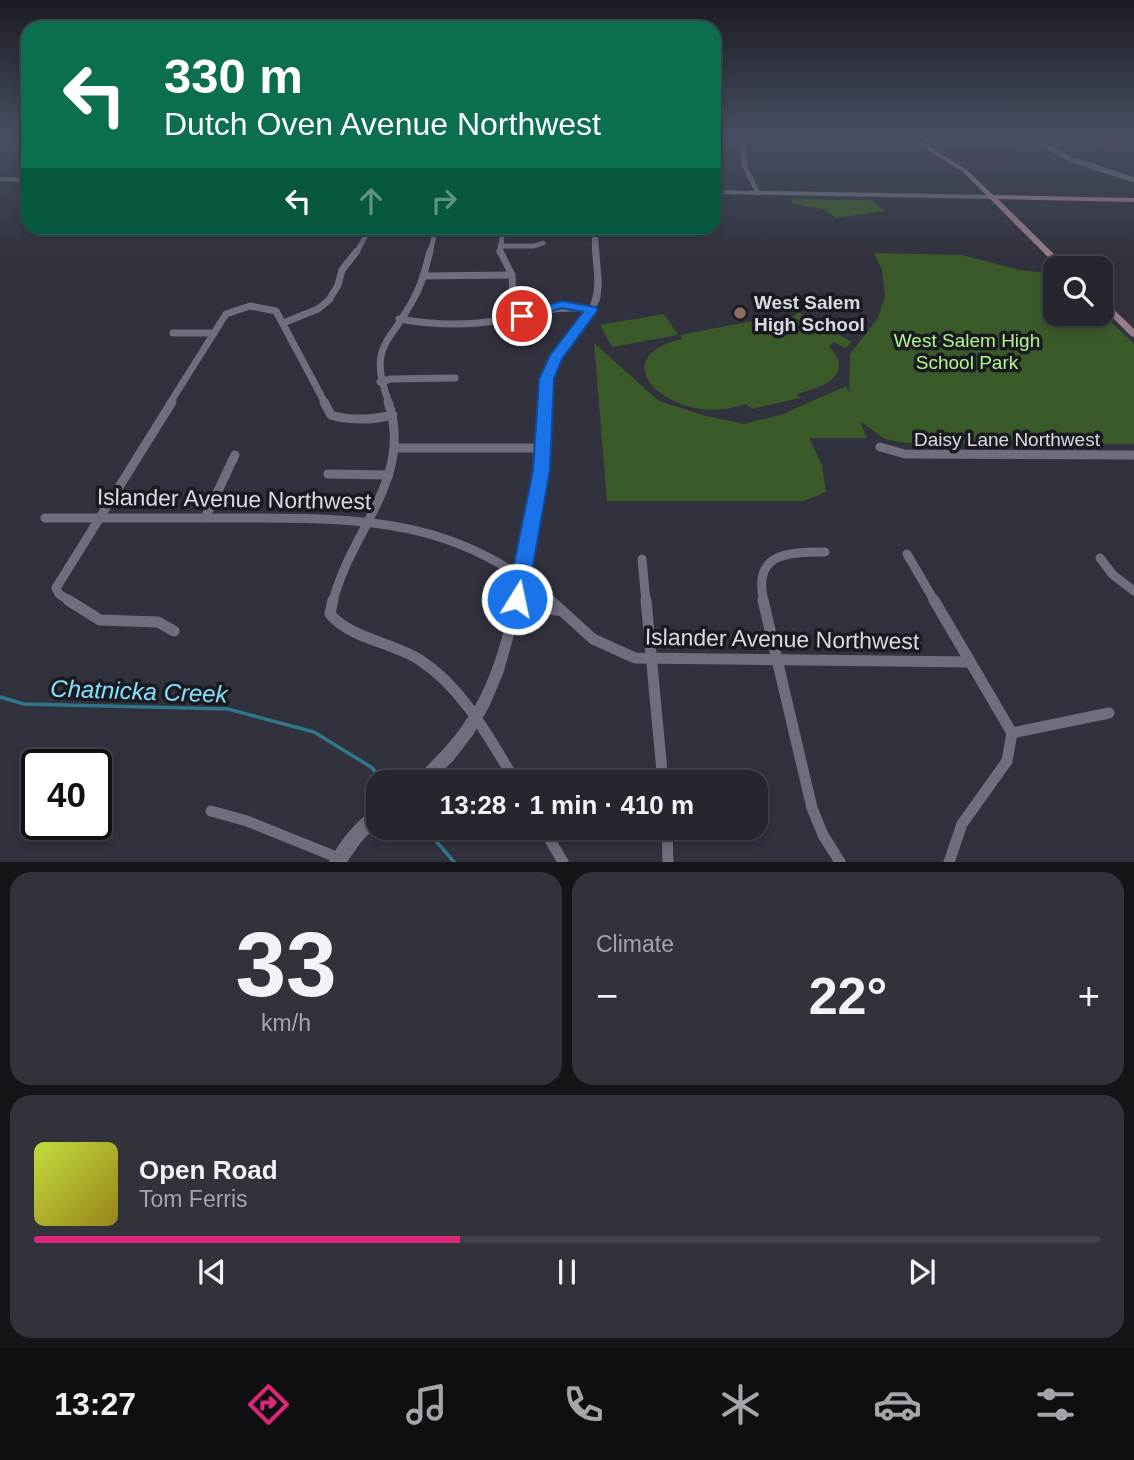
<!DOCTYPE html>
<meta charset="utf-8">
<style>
:root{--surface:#25262e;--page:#31323a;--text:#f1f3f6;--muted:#a3a5aa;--line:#42434a;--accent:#db2777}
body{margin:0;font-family:Helvetica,sans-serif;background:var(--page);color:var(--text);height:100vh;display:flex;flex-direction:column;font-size:26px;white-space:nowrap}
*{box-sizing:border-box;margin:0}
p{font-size:23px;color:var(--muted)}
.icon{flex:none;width:38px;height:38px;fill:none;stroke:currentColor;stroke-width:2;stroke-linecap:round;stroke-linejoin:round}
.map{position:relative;height:862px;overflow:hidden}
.sheet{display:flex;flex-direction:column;gap:10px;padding:10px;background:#141519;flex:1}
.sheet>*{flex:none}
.guide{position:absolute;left:21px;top:21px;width:700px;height:214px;border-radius:21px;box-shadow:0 4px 10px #0003,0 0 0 2px var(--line);background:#0b6e4f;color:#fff;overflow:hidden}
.controls{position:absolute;left:1043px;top:256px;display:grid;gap:14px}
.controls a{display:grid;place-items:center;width:70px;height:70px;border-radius:14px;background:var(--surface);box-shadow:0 4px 10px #0003,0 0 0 2px var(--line);font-size:35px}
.speed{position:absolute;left:21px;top:749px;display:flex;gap:14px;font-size:35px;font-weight:700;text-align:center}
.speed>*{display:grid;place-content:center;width:91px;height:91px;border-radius:50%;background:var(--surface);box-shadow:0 4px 10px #0003,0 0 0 2px var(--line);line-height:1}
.speed .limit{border:4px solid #111;border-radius:10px;background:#fff;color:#111}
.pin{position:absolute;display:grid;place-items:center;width:60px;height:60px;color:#fff;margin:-30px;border:4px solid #fff;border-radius:50%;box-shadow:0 2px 7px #0007}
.me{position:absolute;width:77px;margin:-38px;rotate:10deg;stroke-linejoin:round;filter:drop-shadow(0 0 5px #0008)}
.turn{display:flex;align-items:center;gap:24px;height:147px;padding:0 28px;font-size:32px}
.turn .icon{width:91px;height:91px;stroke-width:2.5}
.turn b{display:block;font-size:49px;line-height:60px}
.lanes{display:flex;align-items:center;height:66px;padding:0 28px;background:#0003;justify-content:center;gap:35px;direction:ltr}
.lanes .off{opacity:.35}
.big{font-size:52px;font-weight:600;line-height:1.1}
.sheet .card{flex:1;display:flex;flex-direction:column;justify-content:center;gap:10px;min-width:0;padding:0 24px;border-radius:21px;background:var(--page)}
.sheet .dial{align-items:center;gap:0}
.dial b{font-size:91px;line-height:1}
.song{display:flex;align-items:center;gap:21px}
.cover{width:84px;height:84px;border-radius:10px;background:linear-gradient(135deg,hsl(70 70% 55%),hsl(50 70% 35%))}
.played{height:7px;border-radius:4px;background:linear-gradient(90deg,var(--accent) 40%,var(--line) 40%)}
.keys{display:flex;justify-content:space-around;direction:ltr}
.heat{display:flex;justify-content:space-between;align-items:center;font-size:38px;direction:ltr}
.sheet .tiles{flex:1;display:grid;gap:10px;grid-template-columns:1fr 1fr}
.card:last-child{grid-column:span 2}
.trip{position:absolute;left:366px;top:770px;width:402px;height:70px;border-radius:21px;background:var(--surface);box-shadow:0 4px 10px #0003,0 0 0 2px var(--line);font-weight:600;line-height:70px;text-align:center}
.tabs{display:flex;height:112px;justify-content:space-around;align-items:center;background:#0f0f12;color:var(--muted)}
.tabs .icon{width:49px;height:49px}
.tabs .active{color:var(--accent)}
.tabs b{font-size:32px;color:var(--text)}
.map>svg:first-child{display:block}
</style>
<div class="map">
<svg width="1134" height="862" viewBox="0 0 1134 862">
<rect width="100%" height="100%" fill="#31323d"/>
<g fill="#3b5a2a">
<polygon points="919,138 1011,138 1024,148 938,148"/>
<polygon points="790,199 870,200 886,211 836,218 823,209 793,204"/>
<polygon points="874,253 962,255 1020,270 1055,274 1055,313 1101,312 1134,344 1134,444 905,443 885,439 860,421 867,438 809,438 822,465 826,492 804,501 607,501 594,343 659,401 706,416 744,424 783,414 846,386 849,392 850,354 878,318 885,296 882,270"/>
<path d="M798,312L852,342L845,348L834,342L829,346C833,351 840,359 839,367C837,384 810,390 797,394L800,398L752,409L746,404C676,430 596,359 682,339L680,335L758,320L761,323L793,317Z"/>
<polygon points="664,314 678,335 612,347 600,325"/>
</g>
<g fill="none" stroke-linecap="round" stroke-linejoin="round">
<g stroke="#30778a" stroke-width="3.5">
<polyline points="0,697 24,704 228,709 314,732 371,767 385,782"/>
<polyline points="425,828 454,862"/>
</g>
<g stroke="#6e6f7c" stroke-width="5">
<polyline points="742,138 745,167 758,193"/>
<polyline points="1031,138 1070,159 1134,180"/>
<polyline points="500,246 534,246 543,243"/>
<polyline points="356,253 370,228"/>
<polyline points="430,253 436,228"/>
<polyline points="500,253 503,228"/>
</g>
<g stroke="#6e6f7c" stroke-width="7">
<polyline points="500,251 512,275 513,300 521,316"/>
<polyline points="423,276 512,275"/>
<path d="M399,319C433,325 467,326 501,320C533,315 558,303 591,310"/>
<polyline points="283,323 318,309 329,300 338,285 342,270 357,251"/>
<polyline points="173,333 214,333"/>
<polyline points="380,382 391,379 455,378"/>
<polyline points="170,403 226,314 250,306 276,311 325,403"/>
<path d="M389,403C367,344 390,345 414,298C422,284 426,267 430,251"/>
</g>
<g stroke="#6e6f7c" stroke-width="9">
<path d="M324,402L331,415C351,421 372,420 393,415"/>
<polyline points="880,447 905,454 1134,455"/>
<polyline points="396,448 543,448"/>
<polyline points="328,474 389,475"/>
<path d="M45,518C107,518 169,518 231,518C352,518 456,515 552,602"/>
<polyline points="205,518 235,455"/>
<polyline points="907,554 935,602"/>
<polyline points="1100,558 1113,575 1134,591"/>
<polyline points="642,559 646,602"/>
<polyline points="71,602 59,594 56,588 172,402"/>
<path d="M333,602C349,533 415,477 388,402"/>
<path d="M764,602C752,553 787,552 825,552"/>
</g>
<g stroke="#6e6f7c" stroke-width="11">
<polyline points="68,600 100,620 158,622 174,631"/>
<path d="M333,600L330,614C351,639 392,642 420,660C464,689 489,738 516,782"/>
<polyline points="550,600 593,639 635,658 970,662"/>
<polyline points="646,600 663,782"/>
<polyline points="763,600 812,808 823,835 840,862"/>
<polyline points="934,600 1012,733 1007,761 962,824 949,862"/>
<polyline points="1012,733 1109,713"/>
<polyline points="211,811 247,821 339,858"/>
<polyline points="543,828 563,862"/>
<polyline points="667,828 668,862"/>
</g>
<g fill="#6e6f7c" fill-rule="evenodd">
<polygon points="0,177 28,178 28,182 0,181"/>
<polygon points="714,190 993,195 996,197 993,199 714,194"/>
<path d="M594,228H600L598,236L602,285L600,300L589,321L559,359L550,381L546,472L521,608L533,601L564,606L566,610L564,614L560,616L535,613L517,625L503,674L489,707L473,735L453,761L431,782H414L416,777C432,761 449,745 462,726C499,675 509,611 520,551C526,521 533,492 537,462C540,435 536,408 541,382C548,349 581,332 591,302C600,277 587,252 594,228Z"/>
<path d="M378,807V825L361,842L347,862H329C337,844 360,815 378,807Z"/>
</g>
<g fill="#977d88" fill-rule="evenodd">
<polygon points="909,138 916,138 967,170 993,195 1134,198 1134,202 998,199 1068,268 1059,268 963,172"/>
<polygon points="1101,299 1104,300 1134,329 1134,337 1131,336 1101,306"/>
</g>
</g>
<polygon fill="#833230" points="1093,138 1134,138 1134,143 1132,143 1131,144 1127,144 1123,152 1094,147"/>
<polygon fill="#983a38" stroke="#6a2927" stroke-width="2" points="1098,138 1126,138 1127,145 1098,140"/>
<linearGradient id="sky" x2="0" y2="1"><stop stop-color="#1b1c22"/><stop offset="0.53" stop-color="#484f62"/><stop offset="1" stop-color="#484f62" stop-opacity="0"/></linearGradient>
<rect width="1134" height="258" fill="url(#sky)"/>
<polygon fill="#1a73e8" stroke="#114b97" stroke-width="2" points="562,301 596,307 598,310 562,359 554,379 550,470 527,599 524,606 517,608 510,606 507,599 533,470 539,379 550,355 583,312 562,308 522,320 515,316"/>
<circle fill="#8d6e63" stroke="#1a1a20" stroke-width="2.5" cx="740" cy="313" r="7"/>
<g text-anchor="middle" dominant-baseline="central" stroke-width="7" stroke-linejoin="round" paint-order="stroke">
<g font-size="19" font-weight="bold" fill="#d9dae1" stroke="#1a1a20" text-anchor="start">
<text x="754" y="302">West Salem<tspan x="754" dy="22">High School</tspan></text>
</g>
<g font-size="19" fill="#aff68a" stroke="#1a1a20">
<text x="967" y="340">West Salem High<tspan x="967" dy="22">School Park</tspan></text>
</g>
<g font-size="19" fill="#d9dae1" stroke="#1a1a20">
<text x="1007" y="439">Daisy Lane Northwest</text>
</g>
<g font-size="23" fill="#d9dae1" stroke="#1a1a20">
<text transform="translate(234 499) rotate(1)">Islander Avenue Northwest</text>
<text transform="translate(782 639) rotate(1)">Islander Avenue Northwest</text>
</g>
<g font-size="24" font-style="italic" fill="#86e0fb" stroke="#1a1a20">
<text transform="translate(139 691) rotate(2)">Chatnicka Creek</text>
</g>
</g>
</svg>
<div class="controls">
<a><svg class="icon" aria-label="search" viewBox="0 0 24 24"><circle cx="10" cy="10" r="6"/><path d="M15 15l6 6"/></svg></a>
</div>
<div class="speed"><div class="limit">40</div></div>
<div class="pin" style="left:522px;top:316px;background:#d93025"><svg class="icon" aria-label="arrive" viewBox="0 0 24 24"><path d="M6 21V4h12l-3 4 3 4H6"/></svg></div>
<svg class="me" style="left:517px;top:599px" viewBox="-20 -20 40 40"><circle r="17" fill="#1a73e8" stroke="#fff" stroke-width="3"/><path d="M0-11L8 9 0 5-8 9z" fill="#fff"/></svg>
<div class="trip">13:28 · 1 min · 410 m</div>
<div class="guide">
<div class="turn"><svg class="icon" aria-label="left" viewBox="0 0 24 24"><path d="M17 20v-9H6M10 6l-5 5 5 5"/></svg><div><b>330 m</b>Dutch Oven Avenue Northwest</div></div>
<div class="lanes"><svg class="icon" aria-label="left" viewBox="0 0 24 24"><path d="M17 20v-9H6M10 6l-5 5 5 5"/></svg><svg class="icon off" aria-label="ahead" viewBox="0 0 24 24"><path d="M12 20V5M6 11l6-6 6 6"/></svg><svg class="icon off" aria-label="right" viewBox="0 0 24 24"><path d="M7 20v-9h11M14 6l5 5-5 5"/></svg></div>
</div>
</div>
<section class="sheet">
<div class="tiles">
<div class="card dial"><b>33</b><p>km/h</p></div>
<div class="card"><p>Climate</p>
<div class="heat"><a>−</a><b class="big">22°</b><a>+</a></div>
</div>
<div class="card">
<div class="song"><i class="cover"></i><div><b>Open Road</b><p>Tom Ferris</p></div></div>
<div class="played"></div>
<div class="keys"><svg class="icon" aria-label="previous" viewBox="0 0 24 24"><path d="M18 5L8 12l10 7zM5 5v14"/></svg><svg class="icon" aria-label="pause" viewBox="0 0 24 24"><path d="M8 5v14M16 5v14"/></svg><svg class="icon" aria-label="next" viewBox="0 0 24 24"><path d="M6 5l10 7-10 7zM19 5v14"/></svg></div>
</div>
</div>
</section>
<nav class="tabs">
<b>13:27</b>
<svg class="icon active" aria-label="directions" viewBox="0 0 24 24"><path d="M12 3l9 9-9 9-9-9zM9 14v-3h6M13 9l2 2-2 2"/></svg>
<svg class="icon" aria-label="music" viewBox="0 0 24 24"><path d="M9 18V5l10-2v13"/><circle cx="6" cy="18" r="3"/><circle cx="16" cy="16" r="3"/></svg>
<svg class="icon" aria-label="phone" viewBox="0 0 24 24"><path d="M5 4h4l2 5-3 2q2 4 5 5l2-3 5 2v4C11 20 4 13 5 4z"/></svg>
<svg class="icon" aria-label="climate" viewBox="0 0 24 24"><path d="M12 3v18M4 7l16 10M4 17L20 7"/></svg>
<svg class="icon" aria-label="car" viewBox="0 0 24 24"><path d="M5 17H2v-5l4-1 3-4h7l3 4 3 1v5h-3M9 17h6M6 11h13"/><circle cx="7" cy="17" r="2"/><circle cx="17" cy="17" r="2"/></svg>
<svg class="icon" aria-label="filters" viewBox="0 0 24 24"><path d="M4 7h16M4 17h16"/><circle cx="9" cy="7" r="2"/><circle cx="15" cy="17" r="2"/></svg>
</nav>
